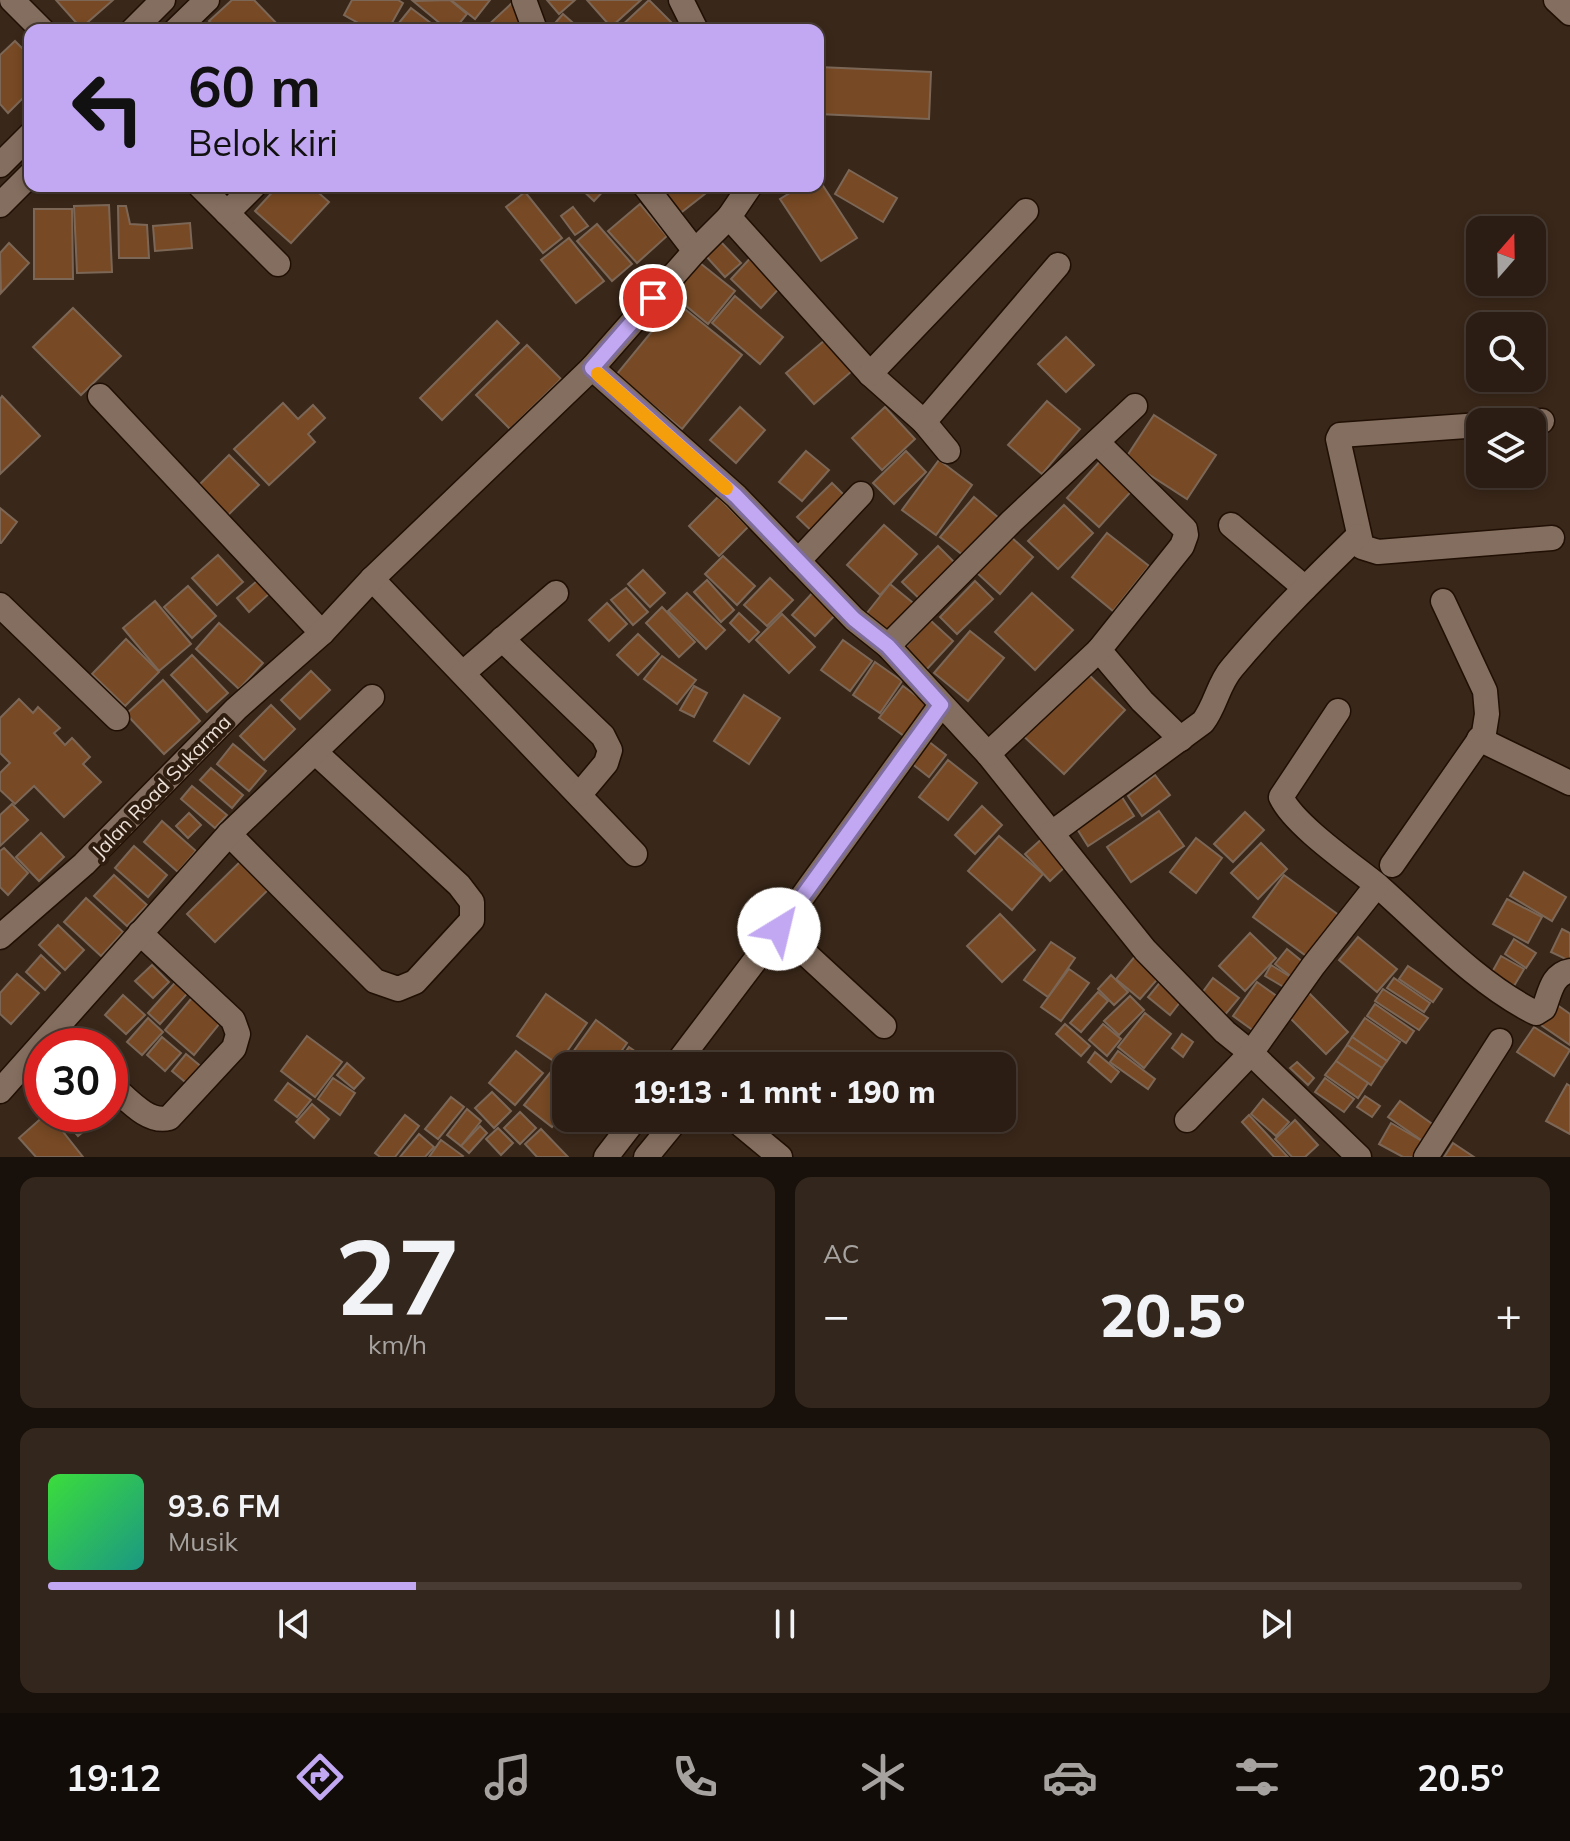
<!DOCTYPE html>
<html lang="id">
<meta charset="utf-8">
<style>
:root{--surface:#2b1d13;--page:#33261c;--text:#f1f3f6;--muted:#a6a2a0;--line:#473b33;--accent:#c2a8f2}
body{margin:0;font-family:Mulish,sans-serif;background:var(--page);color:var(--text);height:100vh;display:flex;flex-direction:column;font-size:30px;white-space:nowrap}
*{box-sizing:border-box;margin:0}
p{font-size:26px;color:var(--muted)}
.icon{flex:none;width:44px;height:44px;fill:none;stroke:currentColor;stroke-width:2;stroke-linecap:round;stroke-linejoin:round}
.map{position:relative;height:1157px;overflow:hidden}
.side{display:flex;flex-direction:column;gap:20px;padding:20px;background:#18100a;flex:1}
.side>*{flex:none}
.top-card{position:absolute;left:24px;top:24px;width:800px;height:168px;border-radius:16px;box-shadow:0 4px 12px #0003,0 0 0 2px var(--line);background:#c2a8f2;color:#111;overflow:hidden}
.needle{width:52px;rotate:20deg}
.fabs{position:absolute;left:1466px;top:216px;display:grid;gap:16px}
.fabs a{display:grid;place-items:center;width:80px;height:80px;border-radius:16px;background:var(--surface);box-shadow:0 4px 12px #0003,0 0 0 2px var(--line);font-size:40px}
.speed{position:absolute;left:24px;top:1028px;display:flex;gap:16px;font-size:40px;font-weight:700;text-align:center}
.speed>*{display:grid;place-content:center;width:104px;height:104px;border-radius:50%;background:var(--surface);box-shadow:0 4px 12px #0003,0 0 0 2px var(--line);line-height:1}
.speed .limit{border:12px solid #d22;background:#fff;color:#111}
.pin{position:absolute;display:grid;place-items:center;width:68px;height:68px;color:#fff;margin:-34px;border:4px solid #fff;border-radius:50%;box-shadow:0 2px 8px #0007}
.me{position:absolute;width:88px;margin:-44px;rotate:36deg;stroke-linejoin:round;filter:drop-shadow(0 0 6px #0008)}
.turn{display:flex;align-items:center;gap:28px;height:168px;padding:0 32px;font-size:36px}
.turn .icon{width:104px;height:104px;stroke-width:2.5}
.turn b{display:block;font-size:56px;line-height:68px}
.big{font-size:60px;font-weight:800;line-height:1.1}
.side .card{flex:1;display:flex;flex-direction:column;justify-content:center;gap:12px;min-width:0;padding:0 28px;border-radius:16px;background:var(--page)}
.side .dial{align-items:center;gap:0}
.dial b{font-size:104px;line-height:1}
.song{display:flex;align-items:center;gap:24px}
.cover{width:96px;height:96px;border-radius:12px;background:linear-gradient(135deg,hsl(120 70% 55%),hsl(170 70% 35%))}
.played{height:8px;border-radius:4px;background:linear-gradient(90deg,var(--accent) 25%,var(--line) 25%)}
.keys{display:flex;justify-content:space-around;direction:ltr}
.heat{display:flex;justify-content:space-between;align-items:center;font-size:44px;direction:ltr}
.side .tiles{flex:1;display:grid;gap:20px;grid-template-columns:1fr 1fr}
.card:last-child{grid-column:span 2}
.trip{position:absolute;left:552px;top:1052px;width:464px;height:80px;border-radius:16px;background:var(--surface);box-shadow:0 4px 12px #0003,0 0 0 2px var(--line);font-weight:800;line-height:80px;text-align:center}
.dock{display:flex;height:128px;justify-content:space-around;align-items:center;background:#110c08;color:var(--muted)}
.dock .icon{width:56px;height:56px}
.dock .current{color:var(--accent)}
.dock b{font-size:36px;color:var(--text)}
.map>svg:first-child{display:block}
</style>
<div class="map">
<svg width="1570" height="1157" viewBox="0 0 1570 1157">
<rect width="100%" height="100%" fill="#392719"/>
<g fill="#774924" stroke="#7c6757" stroke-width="2">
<polygon points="56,0 113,0 81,28"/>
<polygon points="232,0 254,0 282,29 218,30 209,21"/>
<polygon points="352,0 398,0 403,3 388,30 371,30 344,15"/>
<polygon points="450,0 467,14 454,30 448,30 413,1"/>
<polygon points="451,0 490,0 475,19"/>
<polygon points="547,0 575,0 559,14"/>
<polygon points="587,0 641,0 611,27"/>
<polygon points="649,0 673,24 667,30 617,30"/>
<polygon points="513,2 525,30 483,30"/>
<polygon points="411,8 440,30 394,29"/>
<polygon points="563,14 580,29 579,30 549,30"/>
<polygon points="15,41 30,56 30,91 8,113 0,104 0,55"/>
<polygon points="819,67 931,72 929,119 818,114"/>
<polygon points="849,170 897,198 883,222 835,194"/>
<polygon points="818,178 857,238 821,261 780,199 801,186 818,186"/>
<polygon points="278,186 311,186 329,202 291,243 255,211"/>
<polygon points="578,186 608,186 594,201"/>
<polygon points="656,186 700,186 706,193 678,215"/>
<polygon points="525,192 562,238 543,253 506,207"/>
<polygon points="640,204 667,236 637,263 608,231"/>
<polygon points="109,205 112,272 77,273 74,206"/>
<polygon points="118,206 126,206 130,224 147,225 149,258 119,258"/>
<polygon points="573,207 588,226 575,235 561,216"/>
<polygon points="34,209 72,209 73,279 34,279"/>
<polygon points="190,223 192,248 155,251 153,226"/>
<polygon points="597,224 632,264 612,281 577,241"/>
<polygon points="569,238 604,281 576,303 541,260"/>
<polygon points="720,241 741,263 725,277 705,255"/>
<polygon points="9,243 29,263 1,293 0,253"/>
<polygon points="754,254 784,283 761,308 731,279"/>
<polygon points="700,263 735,291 708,324 673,295"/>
<polygon points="735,296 783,337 760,364 712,323"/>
<polygon points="676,302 742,355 682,429 616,375"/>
<polygon points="73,308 121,356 81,395 33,347"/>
<polygon points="497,321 519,343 442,420 420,398"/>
<polygon points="1066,337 1094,365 1066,392 1038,364"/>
<polygon points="825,340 852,371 814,404 786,373"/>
<polygon points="527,345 561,379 510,429 476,395"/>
<polygon points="2,396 40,436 0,474 0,399"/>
<polygon points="1047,401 1080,429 1042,474 1008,445"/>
<polygon points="283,403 298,419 313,405 325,418 308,434 315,442 269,485 234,449"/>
<polygon points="740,407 765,430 736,463 710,440"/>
<polygon points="885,407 915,439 882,470 852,438"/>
<polygon points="1154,415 1216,455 1187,499 1125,459"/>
<polygon points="806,451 829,470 802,501 779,482"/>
<polygon points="906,451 926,472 894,504 873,483"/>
<polygon points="229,455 259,485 226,517 196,488"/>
<polygon points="1102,459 1135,487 1099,527 1067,498"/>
<polygon points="939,460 972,485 936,535 902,510"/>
<polygon points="832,483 852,503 818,537 797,517"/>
<polygon points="718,497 748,527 719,556 689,526"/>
<polygon points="974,497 1000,519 968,559 940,537"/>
<polygon points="1064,505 1093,533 1058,569 1028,541"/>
<polygon points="0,508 17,522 1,543 0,543"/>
<polygon points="884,525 917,554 880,595 847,565"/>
<polygon points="1107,533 1149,566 1113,611 1072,577"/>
<polygon points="1010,536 1033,557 1000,594 977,573"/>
<polygon points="938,546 961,569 926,605 902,582"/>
<polygon points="218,555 243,582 217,605 192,578"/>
<polygon points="723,556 755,586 737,605 705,574"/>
<polygon points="643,570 665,593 650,607 628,584"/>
<polygon points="770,578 793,600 767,626 744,605"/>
<polygon points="258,580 270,593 249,612 237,598"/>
<polygon points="707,580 734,610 721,622 694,592"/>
<polygon points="975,581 993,599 957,634 940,617"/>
<polygon points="890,584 918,607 892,641 863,618"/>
<polygon points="188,586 216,616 192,638 164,607"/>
<polygon points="626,588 648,612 633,625 611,600"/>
<polygon points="816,589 839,611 815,636 792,615"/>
<polygon points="687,593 725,630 706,649 668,611"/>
<polygon points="1032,593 1073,630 1035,670 995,632"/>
<polygon points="155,601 191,644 159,671 123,628"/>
<polygon points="607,603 627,624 609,641 589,620"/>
<polygon points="662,607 695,642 679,657 646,623"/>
<polygon points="739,613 759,632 749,642 730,623"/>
<polygon points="782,614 815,647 789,673 756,640"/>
<polygon points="930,620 953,641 926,670 903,650"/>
<polygon points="219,623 263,663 239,689 196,649"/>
<polygon points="970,631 1004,658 968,701 934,673"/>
<polygon points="638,634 659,654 638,675 617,655"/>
<polygon points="126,639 159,672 125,706 92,674"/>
<polygon points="843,640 872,661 850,691 821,670"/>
<polygon points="192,655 228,693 207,712 171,675"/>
<polygon points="662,656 696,680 677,704 644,679"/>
<polygon points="875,662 902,681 880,713 853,695"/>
<polygon points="1081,667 1125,710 1064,774 1019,732"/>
<polygon points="311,671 330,690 300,719 281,700"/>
<polygon points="163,680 200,721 164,754 126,714"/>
<polygon points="694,686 707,693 694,717 680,710"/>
<polygon points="903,686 934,709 911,741 879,718"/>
<polygon points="744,695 780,718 749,764 714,741"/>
<polygon points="19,699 33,713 38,707 60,728 54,733 65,745 72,738 90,757 83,764 101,782 64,817 34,786 15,804 0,790 0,773 10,763 0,753 0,718"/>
<polygon points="271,705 295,729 264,760 240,736"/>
<polygon points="928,741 946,755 929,777 911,763"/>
<polygon points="233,744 266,771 249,791 217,764"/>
<polygon points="948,760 977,783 948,820 919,797"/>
<polygon points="211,768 243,795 232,808 200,780"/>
<polygon points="1155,775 1170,795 1142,816 1128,796"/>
<polygon points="192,786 227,815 215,828 181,799"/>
<polygon points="1120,794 1134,816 1088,846 1074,824"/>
<polygon points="12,804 28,820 0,846 0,815"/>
<polygon points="982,806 1002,825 975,854 955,835"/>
<polygon points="1159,811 1184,846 1131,882 1107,847"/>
<polygon points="1245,812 1264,830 1233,862 1214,844"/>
<polygon points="189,813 201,825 188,838 176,826"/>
<polygon points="162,821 196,851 178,872 144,842"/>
<polygon points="41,833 64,857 39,881 16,857"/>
<polygon points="999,836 1043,874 1012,910 968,871"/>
<polygon points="1044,837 1069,863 1050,881 1025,854"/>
<polygon points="1196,838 1222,858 1196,893 1170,872"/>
<polygon points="1261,843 1287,869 1258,899 1231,873"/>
<polygon points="134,846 167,875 148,897 115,868"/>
<polygon points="4,848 28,873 8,895 0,887 0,851"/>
<polygon points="248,854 276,882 215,942 187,914"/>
<polygon points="1524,872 1566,897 1552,921 1510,896"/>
<polygon points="114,875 147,905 127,926 94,896"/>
<polygon points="1284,875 1340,916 1309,958 1253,917"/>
<polygon points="86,898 123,932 101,956 64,922"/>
<polygon points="1507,899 1542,917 1528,943 1493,924"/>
<polygon points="1000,914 1035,950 1002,982 967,946"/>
<polygon points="58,925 84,950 65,970 39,945"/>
<polygon points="1562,929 1570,933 1570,961 1551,952"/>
<polygon points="1250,933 1276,958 1245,991 1219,966"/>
<polygon points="1358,937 1397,969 1377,992 1339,960"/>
<polygon points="1514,939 1536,953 1526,968 1505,954"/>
<polygon points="1051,942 1075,958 1048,997 1024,980"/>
<polygon points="1287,949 1309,967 1297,981 1275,964"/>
<polygon points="1137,954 1162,974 1140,999 1116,979"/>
<polygon points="41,955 60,973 45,990 26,972"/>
<polygon points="1501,956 1524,969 1514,986 1491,974"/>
<polygon points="152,965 169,982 153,998 135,981"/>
<polygon points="1271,965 1294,979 1287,989 1265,976"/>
<polygon points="1408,966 1442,989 1433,1002 1399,979"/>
<polygon points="1069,969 1089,983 1061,1021 1041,1007"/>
<polygon points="17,974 39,993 11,1024 0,1014 0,993"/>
<polygon points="1111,975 1128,992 1114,1005 1098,989"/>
<polygon points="180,977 193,987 160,1024 148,1013"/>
<polygon points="1213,978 1239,998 1224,1016 1199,997"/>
<polygon points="1394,978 1430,1003 1424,1012 1387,988"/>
<polygon points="1162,980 1184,997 1170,1015 1148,997"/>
<polygon points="1257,982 1285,1002 1261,1036 1233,1016"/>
<polygon points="1383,989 1428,1018 1419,1030 1375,1001"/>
<polygon points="1098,992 1108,1001 1081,1032 1070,1023"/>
<polygon points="1308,992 1348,1032 1326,1054 1287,1015"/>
<polygon points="196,993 225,1017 194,1055 165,1030"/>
<polygon points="546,994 587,1023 558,1064 517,1036"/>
<polygon points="123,995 145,1015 126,1034 105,1015"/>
<polygon points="1130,996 1144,1010 1119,1035 1104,1021"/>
<polygon points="1553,1002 1570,1014 1570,1045 1538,1023"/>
<polygon points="1375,1004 1414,1031 1406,1043 1367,1016"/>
<polygon points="1145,1013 1171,1034 1144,1068 1118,1047"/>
<polygon points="148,1018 163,1032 142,1055 127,1042"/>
<polygon points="1365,1018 1400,1042 1387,1061 1352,1037"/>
<polygon points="596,1020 627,1043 611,1066 566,1068 563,1066"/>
<polygon points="1065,1024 1090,1046 1081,1056 1056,1034"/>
<polygon points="1103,1024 1121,1039 1107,1056 1089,1040"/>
<polygon points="1534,1027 1570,1050 1554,1076 1517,1052"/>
<polygon points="1182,1034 1193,1042 1183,1057 1172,1048"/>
<polygon points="307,1036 342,1062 315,1097 281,1071"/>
<polygon points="162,1037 181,1053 165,1071 147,1055"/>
<polygon points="1352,1037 1387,1061 1382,1068 1347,1045"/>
<polygon points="1347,1045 1382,1068 1371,1085 1336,1061"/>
<polygon points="629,1047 649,1061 645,1066 616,1066"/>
<polygon points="516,1051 543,1073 515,1105 489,1083"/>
<polygon points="1118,1051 1155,1079 1148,1089 1110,1062"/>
<polygon points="1095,1052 1119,1072 1111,1082 1088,1062"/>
<polygon points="186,1054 204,1069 190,1086 172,1071"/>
<polygon points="1336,1061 1368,1083 1358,1098 1325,1075"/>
<polygon points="1297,1062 1314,1078 1308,1085 1290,1068"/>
<polygon points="347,1063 364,1078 354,1089 337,1075"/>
<polygon points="550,1073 566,1086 566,1110 552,1127 524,1105"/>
<polygon points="333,1078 355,1093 340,1115 318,1099"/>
<polygon points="1325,1078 1354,1099 1344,1112 1315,1092"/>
<polygon points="288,1083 311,1100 297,1117 275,1100"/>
<polygon points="1567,1084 1570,1086 1570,1134 1546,1121"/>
<polygon points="492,1092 511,1111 494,1128 475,1108"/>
<polygon points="1365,1096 1380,1106 1372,1117 1357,1107"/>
<polygon points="451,1097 464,1107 438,1139 425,1129"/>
<polygon points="1263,1099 1289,1122 1276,1136 1251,1114"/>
<polygon points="1400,1101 1438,1128 1427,1144 1388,1117"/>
<polygon points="312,1104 329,1119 314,1138 296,1122"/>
<polygon points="467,1109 481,1121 461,1146 447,1135"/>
<polygon points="520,1112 536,1128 520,1144 504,1128"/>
<polygon points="46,1114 49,1114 83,1157 36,1157 19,1138"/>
<polygon points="75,1114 99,1114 101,1116 78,1136 66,1122"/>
<polygon points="405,1115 419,1126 395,1157 380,1157 375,1153"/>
<polygon points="1249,1115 1288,1157 1274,1157 1242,1122"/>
<polygon points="1295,1120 1318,1145 1305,1157 1292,1157 1275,1139"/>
<polygon points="1391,1123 1427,1144 1419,1157 1403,1157 1379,1144"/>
<polygon points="480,1126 487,1133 469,1153 461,1146"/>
<polygon points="498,1128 513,1143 501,1155 486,1139"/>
<polygon points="541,1129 568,1157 537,1157 525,1144"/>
<polygon points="419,1134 434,1147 425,1157 400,1157"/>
<polygon points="441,1140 463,1156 462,1157 429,1157"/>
<polygon points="1453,1143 1474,1157 1444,1157"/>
</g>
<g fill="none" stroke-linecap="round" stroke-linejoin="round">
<g stroke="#200f04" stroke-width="27">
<g id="minor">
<polyline points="12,0 42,30"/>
<polyline points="524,0 535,30"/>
<polyline points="681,0 696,30"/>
<polyline points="1556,0 1570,13"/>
<polyline points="133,30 163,0"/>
<polyline points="176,30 207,0"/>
<polyline points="0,165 30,135"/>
<polyline points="200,186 278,264"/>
<polyline points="645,186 695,251"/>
<polyline points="0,205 30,175"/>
<polyline points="227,213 254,186"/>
<polyline points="729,217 870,374 924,422 948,451"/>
<polyline points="592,368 736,496 854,619 888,646 988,754 1145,950 1225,1032 1251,1053 1359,1157"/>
<polyline points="870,374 1026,211"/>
<polyline points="100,396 322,633"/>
<polyline points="924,422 1058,265"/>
<polyline points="1525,422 1542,421"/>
<polyline points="1480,425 1340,435 1338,439 1362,547 1378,552 1552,538"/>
<polyline points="1097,442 1185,529 1186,535 1182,546 1099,650 1142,701 1181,739"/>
<polyline points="1231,525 1305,588"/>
<polyline points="798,561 861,494"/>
<polyline points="372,579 635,854"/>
<polyline points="0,605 117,718"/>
<polyline points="502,639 603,736 610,750 606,763 580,794"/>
<polyline points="888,646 1012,521 1135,406"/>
<polyline points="463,673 556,593"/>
<polyline points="1479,739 1570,783"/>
<polyline points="988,754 1099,650"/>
<path d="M1052,833L1203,722C1216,705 1218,684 1232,668C1271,621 1315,578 1358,536"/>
<polyline points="229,834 375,981 398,989 415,982 472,920 472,902 459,885 315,752"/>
<polyline points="1392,865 1484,733 1487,714 1485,691 1443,601"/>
<path d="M1377,885C1425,927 1478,985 1536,1013L1544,1008C1550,993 1552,974 1570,971"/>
<polyline points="0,937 84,864 236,709 322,633 372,579 592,368 695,251 729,217 750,186"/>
<polyline points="884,1026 779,929 941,705"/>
<polyline points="675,1066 779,929"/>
<path d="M110,1084C126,1097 147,1124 169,1118L234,1048L238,1034L233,1020L140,933"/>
<polyline points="0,1091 229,834 372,697"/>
<polyline points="733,1118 780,1157"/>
<path d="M1187,1120L1251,1053L1313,966L1377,885C1351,864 1294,825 1281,797L1338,711"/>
<polyline points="606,1157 636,1118"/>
<polyline points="646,1157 678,1118"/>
<polyline points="1426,1157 1500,1041"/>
</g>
</g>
<use href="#minor" stroke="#846e5f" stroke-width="24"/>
</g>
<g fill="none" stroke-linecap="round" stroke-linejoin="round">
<g stroke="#7e6d9d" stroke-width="20">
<polyline id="route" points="653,298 592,368 736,496 854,619 888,646 941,705 779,929"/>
</g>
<use href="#route" stroke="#c2a8f2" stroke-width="14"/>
<polyline stroke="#f59e0b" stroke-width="14" points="598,374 726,488"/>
</g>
<g text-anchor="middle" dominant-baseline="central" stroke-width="8" stroke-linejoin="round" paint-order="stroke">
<g font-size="20" fill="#ebdfd6" stroke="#2f1d10">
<text transform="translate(161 786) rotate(-46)">Jalan Road Sukarma</text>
</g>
</g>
</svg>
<div class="fabs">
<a><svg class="needle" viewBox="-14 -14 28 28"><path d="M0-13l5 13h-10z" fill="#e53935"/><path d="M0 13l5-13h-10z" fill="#a6a2a0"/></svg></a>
<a><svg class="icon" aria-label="search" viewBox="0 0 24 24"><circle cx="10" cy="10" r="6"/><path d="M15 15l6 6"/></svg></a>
<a><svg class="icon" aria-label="layers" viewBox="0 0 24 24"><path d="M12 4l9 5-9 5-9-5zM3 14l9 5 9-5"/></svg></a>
</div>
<div class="speed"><div class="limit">30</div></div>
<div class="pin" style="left:653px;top:298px;background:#d93025"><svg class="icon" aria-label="arrive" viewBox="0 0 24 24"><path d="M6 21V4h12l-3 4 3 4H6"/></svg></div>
<svg class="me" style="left:779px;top:929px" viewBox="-20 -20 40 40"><circle r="19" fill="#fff"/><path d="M0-13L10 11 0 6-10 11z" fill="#c2a8f2"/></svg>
<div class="trip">19:13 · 1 mnt · 190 m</div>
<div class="top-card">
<div class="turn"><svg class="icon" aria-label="left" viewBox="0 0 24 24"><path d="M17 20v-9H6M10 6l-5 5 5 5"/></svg><div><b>60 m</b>Belok kiri</div></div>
</div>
</div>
<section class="side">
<div class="tiles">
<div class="card dial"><b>27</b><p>km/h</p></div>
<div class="card"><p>AC</p>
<div class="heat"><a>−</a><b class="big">20.5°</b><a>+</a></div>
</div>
<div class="card">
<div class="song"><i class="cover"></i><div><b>93.6 FM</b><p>Musik</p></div></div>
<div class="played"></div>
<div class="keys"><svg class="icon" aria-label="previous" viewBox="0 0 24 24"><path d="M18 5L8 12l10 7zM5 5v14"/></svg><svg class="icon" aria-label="pause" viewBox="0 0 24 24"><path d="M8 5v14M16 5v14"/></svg><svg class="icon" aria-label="next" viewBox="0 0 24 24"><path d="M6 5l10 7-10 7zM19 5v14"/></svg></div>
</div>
</div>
</section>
<nav class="dock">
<b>19:12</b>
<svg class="icon current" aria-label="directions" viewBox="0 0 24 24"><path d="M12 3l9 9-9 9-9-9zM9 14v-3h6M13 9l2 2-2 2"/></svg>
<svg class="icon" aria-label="music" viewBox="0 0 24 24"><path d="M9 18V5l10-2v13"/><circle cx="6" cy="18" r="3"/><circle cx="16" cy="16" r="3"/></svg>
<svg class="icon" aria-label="phone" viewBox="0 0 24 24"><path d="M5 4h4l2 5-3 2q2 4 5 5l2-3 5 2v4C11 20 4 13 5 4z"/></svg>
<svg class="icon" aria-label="climate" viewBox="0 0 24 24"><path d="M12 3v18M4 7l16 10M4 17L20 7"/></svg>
<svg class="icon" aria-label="car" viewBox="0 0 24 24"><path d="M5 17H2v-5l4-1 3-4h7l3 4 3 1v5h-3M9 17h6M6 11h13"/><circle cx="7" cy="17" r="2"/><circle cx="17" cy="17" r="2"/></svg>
<svg class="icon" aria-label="filters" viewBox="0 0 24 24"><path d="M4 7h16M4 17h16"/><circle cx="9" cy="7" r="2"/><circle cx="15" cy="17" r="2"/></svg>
<b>20.5°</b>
</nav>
